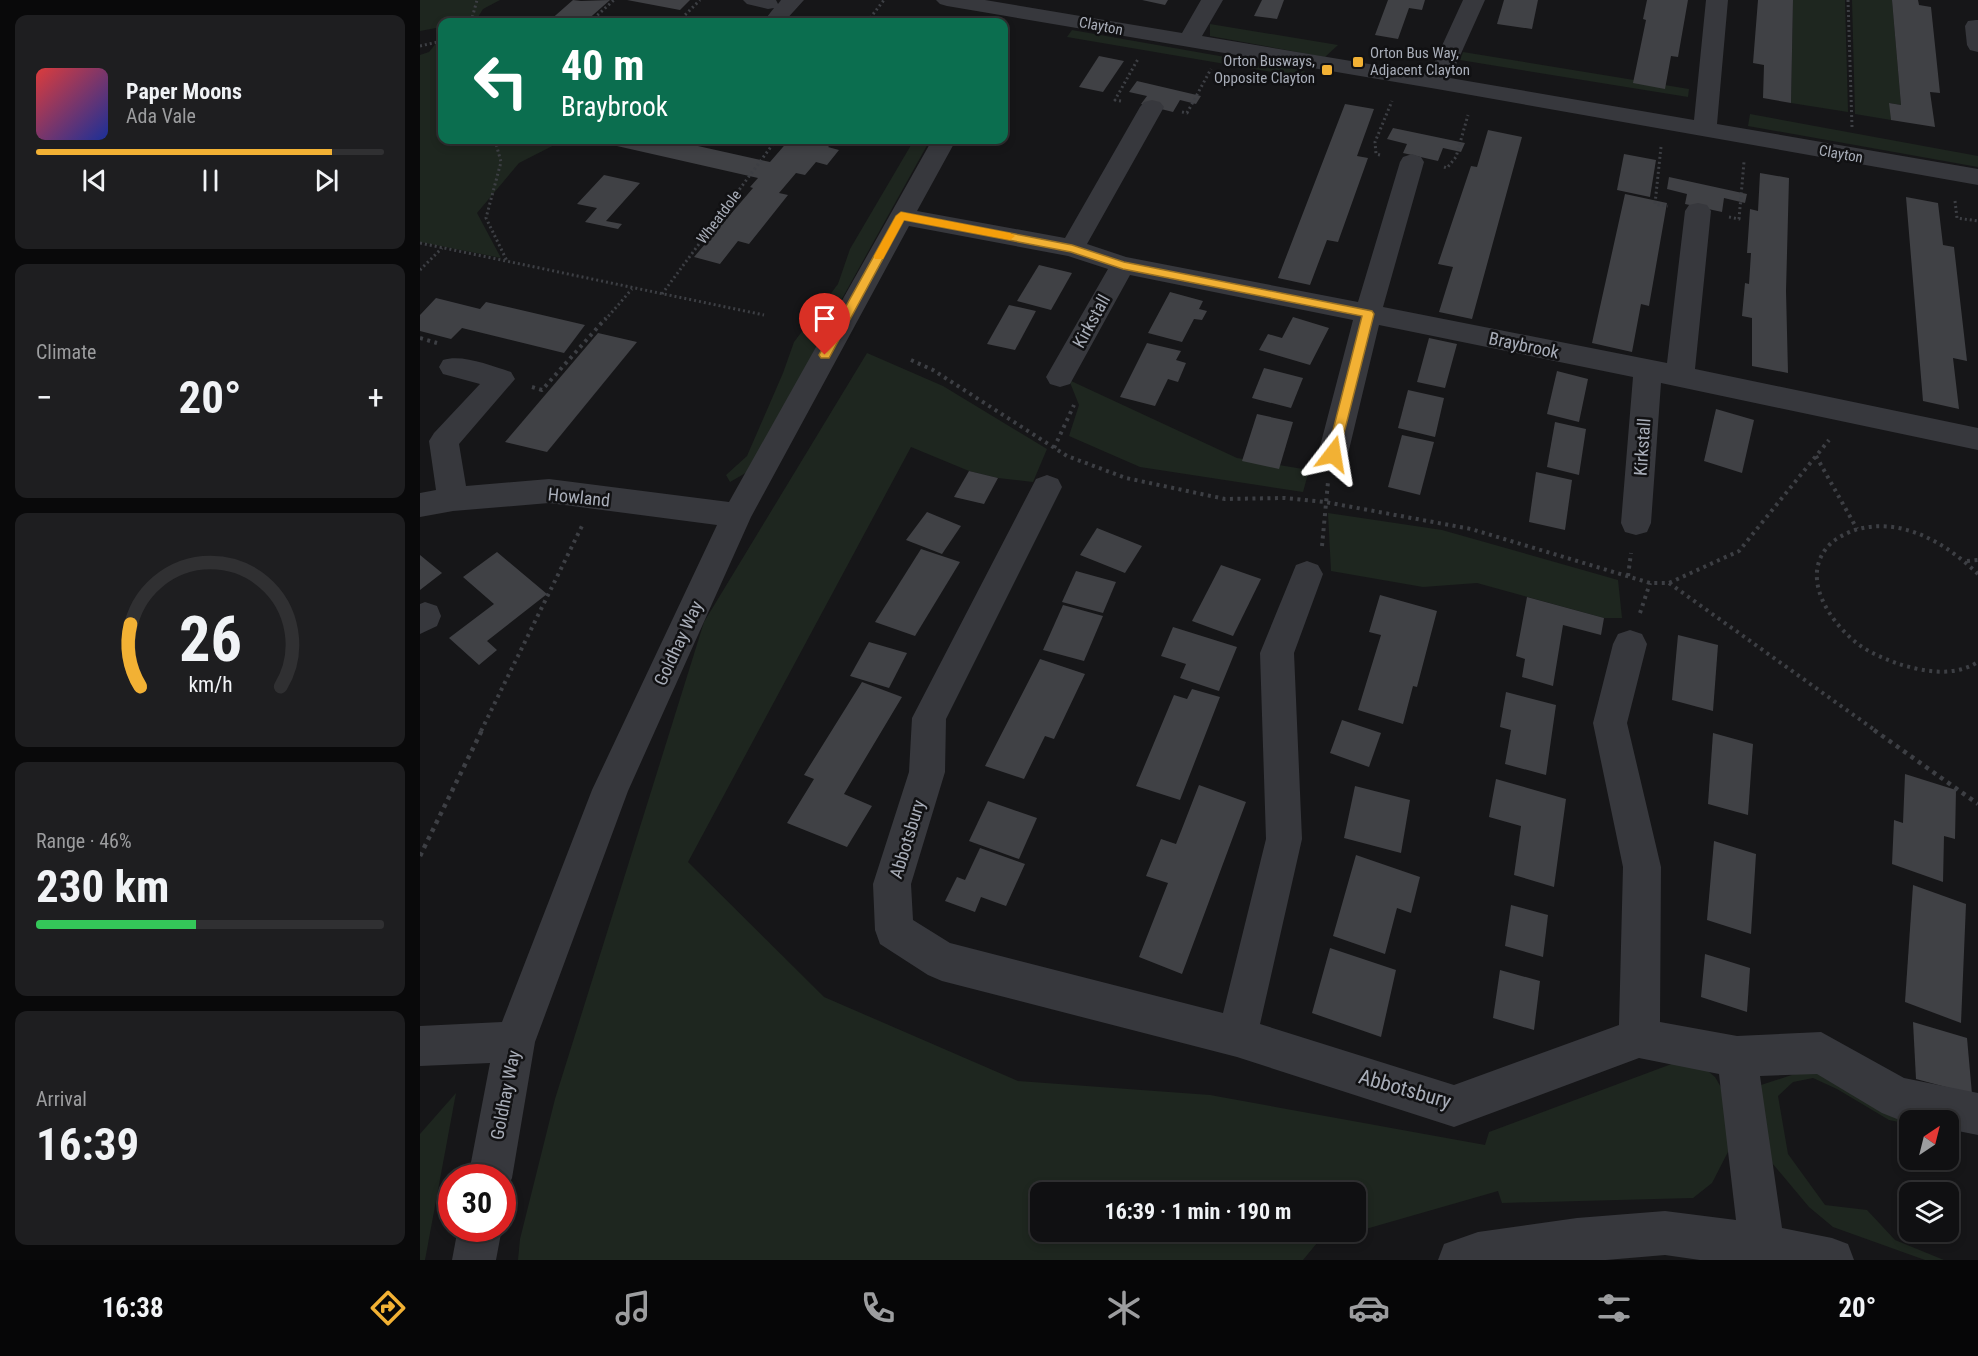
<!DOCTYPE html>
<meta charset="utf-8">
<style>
:root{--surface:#101012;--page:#1e1e20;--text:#f1f3f6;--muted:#9c9d9f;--line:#303032;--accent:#f2b134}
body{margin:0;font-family:"Roboto Condensed",sans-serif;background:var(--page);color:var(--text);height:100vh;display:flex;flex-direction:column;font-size:22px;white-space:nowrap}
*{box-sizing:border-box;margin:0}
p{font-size:20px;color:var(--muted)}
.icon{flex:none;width:33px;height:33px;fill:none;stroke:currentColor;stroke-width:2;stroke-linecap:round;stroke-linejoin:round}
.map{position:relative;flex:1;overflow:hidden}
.panel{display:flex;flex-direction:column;gap:15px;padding:15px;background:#09090a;width:420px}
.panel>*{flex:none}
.top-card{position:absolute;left:18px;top:18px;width:570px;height:126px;border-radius:12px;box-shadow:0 3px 9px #0003,0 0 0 2px var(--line);background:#0b6e4f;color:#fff;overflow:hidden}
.needle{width:39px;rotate:35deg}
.controls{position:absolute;left:1479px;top:1110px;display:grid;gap:12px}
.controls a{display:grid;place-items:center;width:60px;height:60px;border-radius:12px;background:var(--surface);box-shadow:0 3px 9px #0003,0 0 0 2px var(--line);font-size:30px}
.speed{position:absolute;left:18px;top:1164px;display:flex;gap:12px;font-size:30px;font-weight:700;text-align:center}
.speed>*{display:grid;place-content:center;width:78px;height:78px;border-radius:50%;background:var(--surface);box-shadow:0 3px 9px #0003,0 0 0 2px var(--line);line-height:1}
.speed .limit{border:9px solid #d22;background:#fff;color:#111}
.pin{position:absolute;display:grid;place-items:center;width:51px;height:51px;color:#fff;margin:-62px -26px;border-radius:50% 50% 50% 0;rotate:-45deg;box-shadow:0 0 6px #0007}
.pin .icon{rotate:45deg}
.me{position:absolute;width:66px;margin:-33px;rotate:14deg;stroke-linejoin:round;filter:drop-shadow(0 0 4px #0008)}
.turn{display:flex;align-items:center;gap:21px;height:126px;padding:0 24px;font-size:27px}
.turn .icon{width:78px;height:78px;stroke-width:2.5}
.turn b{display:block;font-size:42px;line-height:51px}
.big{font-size:45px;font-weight:700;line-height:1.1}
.panel .tile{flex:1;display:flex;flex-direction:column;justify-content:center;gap:9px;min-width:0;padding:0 21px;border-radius:12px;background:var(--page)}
.panel .dial{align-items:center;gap:0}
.dial svg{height:156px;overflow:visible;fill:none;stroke:var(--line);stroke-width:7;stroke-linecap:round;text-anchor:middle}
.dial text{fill:var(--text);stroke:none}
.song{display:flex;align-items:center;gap:18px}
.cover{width:72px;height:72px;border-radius:9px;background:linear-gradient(135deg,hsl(0 70% 55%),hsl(230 70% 35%))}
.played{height:6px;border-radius:3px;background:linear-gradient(90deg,var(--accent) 85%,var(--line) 85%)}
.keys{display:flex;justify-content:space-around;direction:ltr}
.heat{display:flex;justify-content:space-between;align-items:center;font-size:33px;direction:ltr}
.charge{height:9px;border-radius:4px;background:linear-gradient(90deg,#34c759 46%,var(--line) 0)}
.trip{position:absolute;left:610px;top:1182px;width:336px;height:60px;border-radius:12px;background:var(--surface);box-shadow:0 3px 9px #0003,0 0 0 2px var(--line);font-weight:700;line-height:60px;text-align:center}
.tabs{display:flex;height:96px;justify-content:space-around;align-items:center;background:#060607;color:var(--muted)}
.tabs .icon{width:42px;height:42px}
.tabs .current{color:var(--accent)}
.tabs b{font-size:27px;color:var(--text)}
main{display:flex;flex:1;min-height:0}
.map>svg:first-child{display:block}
</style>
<main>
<section class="panel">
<div class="tile">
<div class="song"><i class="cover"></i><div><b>Paper Moons</b><p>Ada Vale</p></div></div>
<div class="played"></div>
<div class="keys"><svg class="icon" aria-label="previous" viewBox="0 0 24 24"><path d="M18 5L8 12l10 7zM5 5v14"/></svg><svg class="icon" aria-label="pause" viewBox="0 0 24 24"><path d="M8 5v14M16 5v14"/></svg><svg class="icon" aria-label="next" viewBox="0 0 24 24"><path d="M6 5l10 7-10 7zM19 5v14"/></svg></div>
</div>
<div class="tile"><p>Climate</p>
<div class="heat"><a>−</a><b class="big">20°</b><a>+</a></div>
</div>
<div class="tile dial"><svg viewBox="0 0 100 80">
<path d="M14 69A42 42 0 1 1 86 69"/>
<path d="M14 69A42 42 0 0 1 9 37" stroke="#f2b134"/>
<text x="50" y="56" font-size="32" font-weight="700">26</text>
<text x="50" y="72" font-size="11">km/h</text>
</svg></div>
<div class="tile"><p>Range · 46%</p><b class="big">230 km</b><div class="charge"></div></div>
<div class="tile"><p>Arrival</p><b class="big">16:39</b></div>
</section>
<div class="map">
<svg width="1558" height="1260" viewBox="0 0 1558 1260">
<rect width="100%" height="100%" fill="#161618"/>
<g fill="#1e261f" fill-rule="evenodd">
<polygon points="0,0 80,0 63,9 55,22 22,22 22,34 16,28 0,31"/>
<polygon points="1373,0 1425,0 1428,112 1371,103"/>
<polygon points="1432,0 1472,0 1481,105 1470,103 1471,120 1435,114"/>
<polygon points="790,24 918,45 905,57 790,36"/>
<polygon points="652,30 885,71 882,77 647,37"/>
<polygon points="22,36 22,140 144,140 99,163 57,213 81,258 0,242 0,55 9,52"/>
<polygon points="1043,52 1269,89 1268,97 1040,60"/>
<polygon points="1330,114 1558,156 1558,167 1328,126"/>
<polygon points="494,140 510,140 403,333 339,460 329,471 310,482 306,475 327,456 363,373 374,342 418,284 430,249"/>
<path d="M447,353L523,386L627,449L613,482L578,478L549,471L491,447L268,862L404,997L598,1081L790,1095L1065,1145L1069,1132L1265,1059L1277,1062L1295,1077L1306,1096L1310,1148L1292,1183L1273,1198L1082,1203L1078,1191L897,1243L883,1260H98L100,1239L135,1099L284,622ZM621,1192H936V1232H621Z"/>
<polygon points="649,380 817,458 889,470 883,492 720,467 649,436 659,405"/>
<polygon points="908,513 1022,530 1198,580 1202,618 1184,618 1057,583 1003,587 911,571"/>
<polygon points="1399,1072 1490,1120 1489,1124 1469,1120 1417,1089 1393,1078 1373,1082 1358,1096 1368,1154 1405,1205 1447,1210 1475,1240 1524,1260 1505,1260 1413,1227 1389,1207 1347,1157 1341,1085 1378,1073"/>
<polygon points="36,1093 5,1260 0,1260 0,1134"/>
</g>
<g fill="#404145">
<polygon points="153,0 161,1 190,0 165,22 128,22"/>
<polygon points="207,0 270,0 260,10"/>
<polygon points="722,0 748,0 745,5"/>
<polygon points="842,0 864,0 857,19 834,16"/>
<polygon points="968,0 1005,0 1002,10 989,8 978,39 955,35"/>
<polygon points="1084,0 1118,0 1112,29 1077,24"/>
<polygon points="1227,0 1268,0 1258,57 1251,56 1245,89 1213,83 1226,20 1223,19"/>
<polygon points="1338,0 1373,0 1371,103 1343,98 1344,65 1333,63"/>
<polygon points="1472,0 1498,0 1499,5 1511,7 1520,93 1510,92 1515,127 1471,120 1469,103 1481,105"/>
<polygon points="679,56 704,61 683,92 659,87"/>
<polygon points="717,81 781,96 776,104 760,100 753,112 721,104 727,96 709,92"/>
<polygon points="925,104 954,109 937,156 948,158 918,242 907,240 890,285 858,278"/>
<polygon points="973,128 1045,143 1041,152 1023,148 1018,161 983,153 987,144 967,139"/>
<polygon points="1068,130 1102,137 1052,319 1019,312 1033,267 1018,264 1051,166 1057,167"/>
<polygon points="205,140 251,140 350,162 369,140 415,140 408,147 419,150 407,165 396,162 385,175 376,173 359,193 368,195 329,244 318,241 300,264 274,257 333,188 330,187 338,178 197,146"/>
<polygon points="1204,154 1236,160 1230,197 1197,190"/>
<polygon points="1340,173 1369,178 1366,291 1368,373 1332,366 1332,318 1322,316 1325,283 1329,284 1331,253 1327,253 1330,209 1338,211"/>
<polygon points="184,175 220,183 186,221 202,224 198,229 165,222 177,208 157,204"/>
<polygon points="1249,177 1327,194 1325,203 1304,198 1302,212 1265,204 1267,194 1247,189"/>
<polygon points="1205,194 1247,203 1229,306 1221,304 1212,352 1172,343"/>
<polygon points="1486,197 1518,203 1523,245 1534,247 1547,361 1533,358 1539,409 1503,401"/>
<polygon points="619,265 652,273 631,310 597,301"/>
<polygon points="750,292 783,301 779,309 787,311 782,320 774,319 762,342 728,333"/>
<polygon points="16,298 60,309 66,302 165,325 144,353 42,328 31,339 0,331 0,315"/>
<polygon points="589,305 616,311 595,350 567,344"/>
<polygon points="873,317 909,328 890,365 839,350 848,334 862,338"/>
<polygon points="178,333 217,342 127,452 85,442"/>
<polygon points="1009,338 1037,344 1025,388 997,382"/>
<polygon points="727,343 761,351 756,360 766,363 758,382 748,379 735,406 700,397"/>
<polygon points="844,368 883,378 871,408 832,398"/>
<polygon points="1137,371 1168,379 1159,422 1127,414"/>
<polygon points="988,390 1024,398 1015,437 978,428"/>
<polygon points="1296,409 1334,420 1322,473 1284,461"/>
<polygon points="837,414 873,422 859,469 822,461"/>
<polygon points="1135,422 1166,429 1159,475 1127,467"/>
<polygon points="982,435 1014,442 1000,495 968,487"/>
<polygon points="549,471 578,478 564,504 534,497"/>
<polygon points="1116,472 1152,480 1145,530 1109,522"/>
<polygon points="507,512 541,526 522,554 486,540"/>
<polygon points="677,528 722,546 705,573 660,555"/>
<polygon points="501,549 540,562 495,636 455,622"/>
<polygon points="77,552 127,594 67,641 77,650 59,665 29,638 74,604 43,577"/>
<polygon points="0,555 22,573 0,590"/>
<polygon points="801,565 841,579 813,636 772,621"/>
<polygon points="656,571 696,582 683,613 642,602"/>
<polygon points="960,595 1017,611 997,687 993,686 983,724 938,710 961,635 949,632"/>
<polygon points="1107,597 1184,618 1181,635 1143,625 1133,686 1102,677 1105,659 1096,656"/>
<polygon points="643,605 683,616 664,661 623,650"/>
<polygon points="753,627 817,647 799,691 760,678 766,664 741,656"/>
<polygon points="1258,635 1298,645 1293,711 1252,700"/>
<polygon points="449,642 487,653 469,688 430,676"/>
<polygon points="620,659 665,674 634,739 625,736 604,779 565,766"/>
<polygon points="442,682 482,697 424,794 452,806 427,847 367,823 394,779 384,775"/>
<polygon points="772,689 800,697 760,800 716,786 754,695 767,699"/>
<polygon points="1086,692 1136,705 1126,775 1085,764 1091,730 1080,727"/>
<polygon points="922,720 961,733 949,767 910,753"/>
<polygon points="1293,733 1333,744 1328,815 1288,804"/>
<polygon points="1485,774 1536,790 1535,839 1524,836 1523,882 1472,864 1474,820 1483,823"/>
<polygon points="1076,779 1146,799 1134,887 1094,875 1101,826 1069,817"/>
<polygon points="779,785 826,802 762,974 719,957 748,883 726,876 741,839 756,844"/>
<polygon points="935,786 990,800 981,853 924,838"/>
<polygon points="568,801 617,818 599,859 549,841"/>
<polygon points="1294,841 1336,854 1331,934 1287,920"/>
<polygon points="560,848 605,864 586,906 561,897 555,912 525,901 537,877 545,880"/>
<polygon points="936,855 1000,877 991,913 977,908 965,954 913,936"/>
<polygon points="1493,885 1546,904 1541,1023 1485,1002"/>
<polygon points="1091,905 1128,915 1123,957 1085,946"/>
<polygon points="910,948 976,970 961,1037 892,1013"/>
<polygon points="1285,954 1330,968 1327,1012 1281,997"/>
<polygon points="1080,970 1120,981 1114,1030 1073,1018"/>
<polygon points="1493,1022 1547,1038 1552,1094 1496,1079"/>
</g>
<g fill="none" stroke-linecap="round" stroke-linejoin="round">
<g stroke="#3d3f44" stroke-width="3" stroke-dasharray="2 3" stroke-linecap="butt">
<polyline points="1428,0 1432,127"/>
<polyline points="51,22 57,0"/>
<polyline points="170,22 194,0"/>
<polyline points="258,22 280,0"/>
<polyline points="447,22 464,0"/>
<polyline points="0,46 22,41"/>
<polyline points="701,101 695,100 718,59"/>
<polyline points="762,112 767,113 791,69"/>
<polyline points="75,140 81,162 66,218 87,261"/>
<polyline points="1241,147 1235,204 1248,206"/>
<polyline points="960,155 956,154 955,142 972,101"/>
<polyline points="1024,167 1027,168 1036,157 1048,115"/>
<polyline points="1535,201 1537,218 1558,221"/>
<polyline points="1309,217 1319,219 1324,162"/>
<polyline points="0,243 344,315"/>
<polyline points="0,270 22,248"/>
<polyline points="242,294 356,140"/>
<polyline points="185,320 212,289"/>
</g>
<g stroke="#3d3f44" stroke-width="4" stroke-dasharray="3 4.5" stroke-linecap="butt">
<polyline points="0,338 17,343"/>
<polyline points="491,360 513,370 647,456 706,478 805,499 865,498 905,502 1051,529 1230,583 1249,583 1319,551 1409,440"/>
<polyline points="112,387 122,390 186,318"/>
<polyline points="634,448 654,405"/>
<polyline points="1396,456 1437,529"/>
<polyline points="902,546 908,482"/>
<polyline points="1547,561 1558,560"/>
<path d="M1558,574C1526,543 1481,516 1435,530C1424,534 1412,540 1405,550C1382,582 1412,624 1438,644C1450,653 1465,659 1479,664C1505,672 1534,677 1558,662"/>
<polyline points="1208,576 1211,553"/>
<polyline points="1249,583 1456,731"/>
<polyline points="1220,613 1230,583"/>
<polyline points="61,731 162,526"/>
</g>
<g stroke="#3d3f44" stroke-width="4.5" stroke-dasharray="4 5" stroke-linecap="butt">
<polyline points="1454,730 1558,804"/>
<polyline points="0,856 62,730"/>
</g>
<g fill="#37383d" fill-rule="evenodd">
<polygon points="323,0 356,0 358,4 361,0 384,0 364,22 343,22 354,8 348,9 327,4"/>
<polygon points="516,0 565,0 762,33 781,0 803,0 782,36 1009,74 1043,0 1065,0 1030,78 1274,120 1286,0 1308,0 1297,124 1558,169 1558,185 1017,89 527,6 520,4"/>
<polygon points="1556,20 1558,20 1558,52 1550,50 1547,45 1545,26 1548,21"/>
<path d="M732,100L740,102L744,107L667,244L706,257L938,302L980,162L983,157L992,154L1001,157L1004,162L963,307L1247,363L1265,211L1269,205L1278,203L1287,205L1291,211L1275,369L1558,428V450L1241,383L1231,523L1227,532L1216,535L1205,532L1201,523L1213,377L959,325L928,454L923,462L913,465L903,462L898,454L933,320L710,275L650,384L640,387L630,384L626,377L688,269L648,256L489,226L331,517L208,791L115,1042L92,1178L85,1193L82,1195V1178H48L70,1063L0,1066V1026L82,1022L172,790L297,525L129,503L33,511L0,517V493L16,490L9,441L14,433L60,384L23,374L19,367L23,360C43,354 71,366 91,372L95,379L39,444L46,486L129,479L309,502L512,140H536L497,211L645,238L720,107L724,102Z"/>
<polygon points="627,475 638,479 642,487 526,719 525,772 491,884 493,920 530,943 803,1013 846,839 840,653 876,565 887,561 898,565 903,574 874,653 882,839 840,1024 1034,1085 1199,1025 1203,867 1173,723 1193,644 1198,634 1210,630 1222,634 1227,644 1207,723 1241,867 1240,1022 1317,1036 1401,1032 1484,1078 1558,1093 1558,1135 1528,1129 1528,1120 1490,1121 1477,1119 1462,1113 1397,1074 1340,1076 1362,1228 1412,1238 1428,1244 1434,1260 1280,1260 1245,1255 1186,1260 1018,1260 1024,1244 1058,1232 1157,1218 1245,1211 1316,1220 1299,1074 1219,1058 1034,1127 817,1057 522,981 508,975 460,944 455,930 453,884 489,772 492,718 616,479"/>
<polygon points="5,602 17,606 21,616 17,626 0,634 0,604"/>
<polygon points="38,1228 82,1228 76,1260 32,1260"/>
</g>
</g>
<polygon fill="#f2b134" stroke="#9d7322" stroke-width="1.5" points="481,212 652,245 704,262 952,311 954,314 918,457 909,457 907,454 942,316 703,269 651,252 484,220 409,358 401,358 399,355 476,216"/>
<polygon fill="#f59e0b" points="481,212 590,233 595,236 590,240 484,220 463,259 455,259 454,256 476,216"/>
<g fill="#f2b134" stroke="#111113" stroke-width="2">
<rect x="932" y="56" width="12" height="12" rx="3"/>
<rect x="901" y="64" width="12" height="12" rx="3"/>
</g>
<g text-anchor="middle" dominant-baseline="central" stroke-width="5" stroke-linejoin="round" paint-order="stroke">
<g font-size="15" fill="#a8adb8" stroke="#111113">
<text transform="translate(681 26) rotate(11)">Clayton</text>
<text transform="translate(1421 154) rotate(10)">Clayton</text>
<text transform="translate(299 217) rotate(-53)">Wheatdole</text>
</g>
<g font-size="15" fill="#a8adb8" stroke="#111113" text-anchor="start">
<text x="950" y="53">Orton Bus Way,<tspan x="950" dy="17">Adjacent Clayton</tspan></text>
<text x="895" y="61" text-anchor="end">Orton Busways,<tspan x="895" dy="17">Opposite Clayton</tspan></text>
</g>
<g font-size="18" fill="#a8adb8" stroke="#111113">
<text transform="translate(671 321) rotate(-61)">Kirkstall</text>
<text transform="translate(1104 345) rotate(12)">Braybrook</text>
<text transform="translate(1222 447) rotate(-86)">Kirkstall</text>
<text transform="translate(159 497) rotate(6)">Howland</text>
<text transform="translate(258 643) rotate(-65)">Goldhay Way</text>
<text transform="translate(487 839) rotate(-73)">Abbotsbury</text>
<text transform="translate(85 1095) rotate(-79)">Goldhay Way</text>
</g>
<g font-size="21" fill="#a8adb8" stroke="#111113">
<text transform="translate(985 1089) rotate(16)">Abbotsbury</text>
</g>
</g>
</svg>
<div class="controls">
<a><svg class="needle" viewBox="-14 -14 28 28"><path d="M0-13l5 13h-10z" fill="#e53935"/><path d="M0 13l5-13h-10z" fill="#9c9d9f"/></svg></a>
<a><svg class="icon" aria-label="layers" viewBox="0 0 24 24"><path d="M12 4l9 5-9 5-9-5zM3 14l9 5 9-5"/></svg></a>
</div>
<div class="speed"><div class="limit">30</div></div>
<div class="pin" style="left:405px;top:355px;background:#d93025"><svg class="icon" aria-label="arrive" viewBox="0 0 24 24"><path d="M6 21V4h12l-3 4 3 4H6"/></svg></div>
<svg class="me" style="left:913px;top:454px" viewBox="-20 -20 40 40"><path d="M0-17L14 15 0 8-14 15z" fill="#f2b134" stroke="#fff" stroke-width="4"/></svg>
<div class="trip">16:39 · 1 min · 190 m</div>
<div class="top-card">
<div class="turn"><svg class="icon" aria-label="left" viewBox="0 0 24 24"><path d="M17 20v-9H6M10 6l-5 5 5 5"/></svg><div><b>40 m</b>Braybrook</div></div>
</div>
</div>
</main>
<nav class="tabs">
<b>16:38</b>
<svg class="icon current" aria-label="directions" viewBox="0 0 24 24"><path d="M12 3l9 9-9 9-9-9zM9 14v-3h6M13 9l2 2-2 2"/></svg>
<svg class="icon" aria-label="music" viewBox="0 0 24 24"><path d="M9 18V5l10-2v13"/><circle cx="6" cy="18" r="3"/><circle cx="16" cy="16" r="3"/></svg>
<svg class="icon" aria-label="phone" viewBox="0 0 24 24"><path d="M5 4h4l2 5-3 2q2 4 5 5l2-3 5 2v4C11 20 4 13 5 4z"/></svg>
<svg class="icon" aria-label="climate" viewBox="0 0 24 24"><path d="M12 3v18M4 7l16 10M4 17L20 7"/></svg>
<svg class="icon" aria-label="car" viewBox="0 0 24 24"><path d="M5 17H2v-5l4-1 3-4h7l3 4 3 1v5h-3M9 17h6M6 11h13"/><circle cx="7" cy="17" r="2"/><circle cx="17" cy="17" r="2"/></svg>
<svg class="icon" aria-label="filters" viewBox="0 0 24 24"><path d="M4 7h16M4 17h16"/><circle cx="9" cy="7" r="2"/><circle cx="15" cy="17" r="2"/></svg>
<b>20°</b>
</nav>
